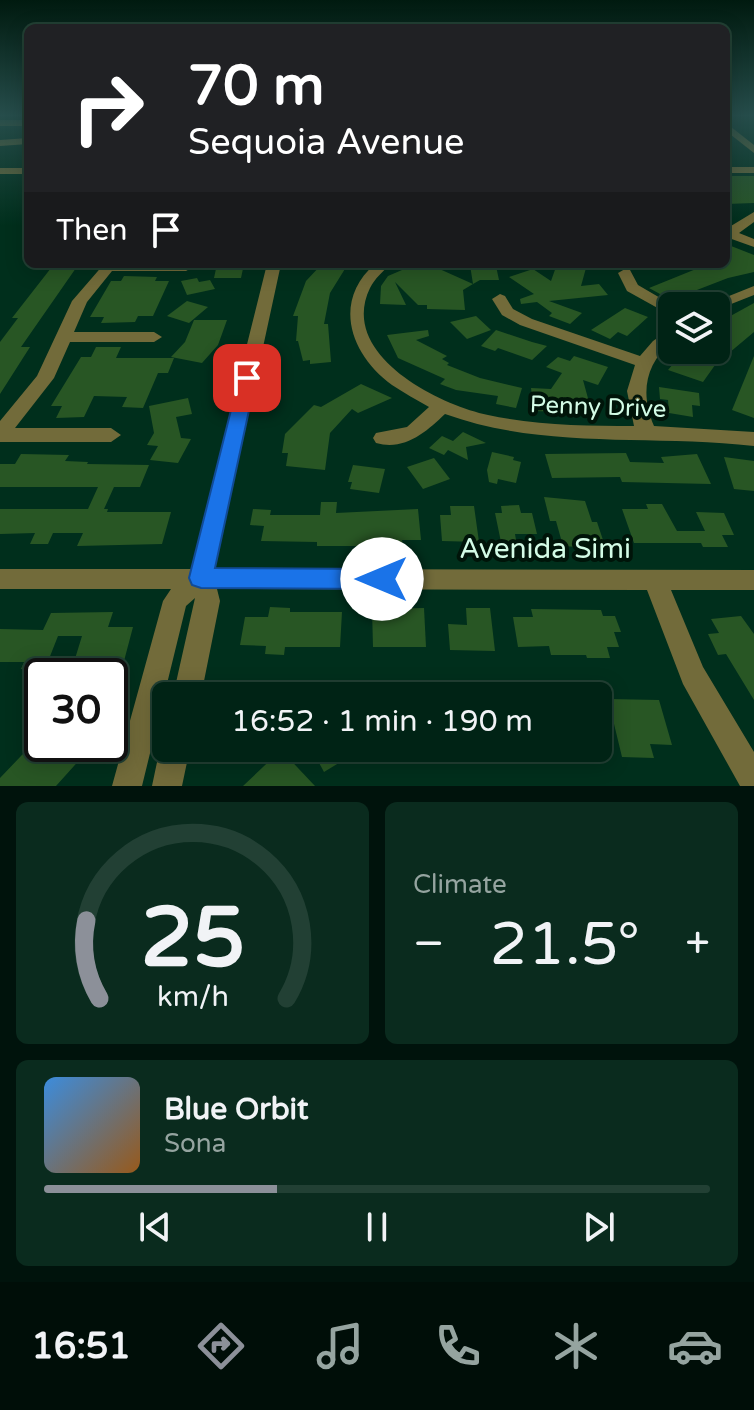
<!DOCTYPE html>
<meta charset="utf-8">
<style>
:root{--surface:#002315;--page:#0a2b1e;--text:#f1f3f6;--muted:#95a4a0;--line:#224034;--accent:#8c9099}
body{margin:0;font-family:"Varela Round",sans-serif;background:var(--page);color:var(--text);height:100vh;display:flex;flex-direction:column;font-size:30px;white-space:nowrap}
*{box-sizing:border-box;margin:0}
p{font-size:26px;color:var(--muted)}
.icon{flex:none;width:44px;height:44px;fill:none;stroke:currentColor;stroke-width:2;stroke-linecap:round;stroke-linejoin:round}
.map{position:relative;height:786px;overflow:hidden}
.side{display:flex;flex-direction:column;gap:16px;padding:16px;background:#00130c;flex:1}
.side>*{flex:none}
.guide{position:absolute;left:24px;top:24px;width:706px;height:244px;border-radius:12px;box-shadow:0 4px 20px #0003,0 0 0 2px var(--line);background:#202124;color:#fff;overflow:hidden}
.fabs{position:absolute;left:658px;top:292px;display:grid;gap:16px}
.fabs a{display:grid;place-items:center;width:72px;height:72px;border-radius:12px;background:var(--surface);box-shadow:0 4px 20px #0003,0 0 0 2px var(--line);font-size:40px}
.speed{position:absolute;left:24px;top:658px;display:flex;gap:16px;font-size:40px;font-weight:700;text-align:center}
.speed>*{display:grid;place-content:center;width:104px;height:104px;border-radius:50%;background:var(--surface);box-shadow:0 4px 20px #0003,0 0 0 2px var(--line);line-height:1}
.speed .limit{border:4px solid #111;border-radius:12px;background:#fff;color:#111}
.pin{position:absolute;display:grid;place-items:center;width:68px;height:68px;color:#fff;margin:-34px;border-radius:16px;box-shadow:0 4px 12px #0006}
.me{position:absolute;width:88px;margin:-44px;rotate:270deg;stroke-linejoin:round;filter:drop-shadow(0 0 6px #0008)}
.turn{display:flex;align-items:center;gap:28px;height:168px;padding:0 32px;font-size:36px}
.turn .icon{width:104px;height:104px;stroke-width:2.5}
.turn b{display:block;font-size:56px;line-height:68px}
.then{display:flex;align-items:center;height:76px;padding:0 32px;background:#0003;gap:16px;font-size:30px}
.big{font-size:60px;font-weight:600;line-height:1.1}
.side .card{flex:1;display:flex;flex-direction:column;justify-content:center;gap:12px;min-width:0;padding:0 28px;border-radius:12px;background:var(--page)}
.side .dial{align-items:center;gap:0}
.dial svg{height:208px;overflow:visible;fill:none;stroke:var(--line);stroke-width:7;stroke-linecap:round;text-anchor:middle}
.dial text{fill:var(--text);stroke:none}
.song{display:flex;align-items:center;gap:24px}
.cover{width:96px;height:96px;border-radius:12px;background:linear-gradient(135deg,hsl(210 70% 55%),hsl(30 70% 35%))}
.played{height:8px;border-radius:4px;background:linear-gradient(90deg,var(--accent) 35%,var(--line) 35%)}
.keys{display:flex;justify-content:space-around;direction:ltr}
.heat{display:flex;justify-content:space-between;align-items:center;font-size:44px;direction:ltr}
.side .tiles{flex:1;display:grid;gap:16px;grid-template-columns:1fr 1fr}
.card:last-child{grid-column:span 2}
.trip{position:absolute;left:152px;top:682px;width:460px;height:80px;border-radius:12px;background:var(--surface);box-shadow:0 4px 20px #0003,0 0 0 2px var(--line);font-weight:600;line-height:80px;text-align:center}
.menu{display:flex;height:128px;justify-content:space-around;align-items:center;background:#000e08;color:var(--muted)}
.menu .icon{width:56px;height:56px}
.menu .selected{color:var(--accent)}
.menu b{font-size:36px;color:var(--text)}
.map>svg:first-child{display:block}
</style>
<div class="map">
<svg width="754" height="786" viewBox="0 0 754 786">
<rect width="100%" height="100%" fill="#002f1c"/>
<g fill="#285624">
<polygon points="726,176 754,176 754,203 726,204"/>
<polygon points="726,244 754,255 754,272 728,278 671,300 649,288 696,269 726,264"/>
<polygon points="217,264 244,264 241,278 214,278"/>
<polygon points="322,264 348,264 330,293 324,324 328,324 331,362 310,364 310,360 303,361 298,341 296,341 298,316 293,316 306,281"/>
<polygon points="416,264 442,264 435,267 473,284 463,290 465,310 427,309 427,305 418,305 395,282 406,305 380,304 381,286 388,276"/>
<polygon points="557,264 586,268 581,286 599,284 608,295 549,301 582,313 570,324 549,316 552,313 537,302 521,304 520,299 534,294 509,277 533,269 551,281"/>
<polygon points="470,265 496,266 499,280 480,280 473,284"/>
<polygon points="51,268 76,268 21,347 30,347 0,394 0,342 18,318 12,318"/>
<polygon points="124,276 157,277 155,281 169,281 153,316 138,316 135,322 101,323 104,317 90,317 111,281 121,281"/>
<polygon points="197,278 199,282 210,280 215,289 187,295 181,281"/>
<polygon points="187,301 208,307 189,323 167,316"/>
<polygon points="754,303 754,332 729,353 725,351 703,382 668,370 685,350 716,350 716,324"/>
<polygon points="625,308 648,317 627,336 618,332 610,339 591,330"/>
<polygon points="476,316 491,330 467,339 450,322"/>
<polygon points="194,320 227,320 218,345 202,363 171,357 185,342"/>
<polygon points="428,330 429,336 416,340 447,356 442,359 449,363 447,365 480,378 522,388 516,408 496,404 498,396 456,390 440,384 445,379 398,358 387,335"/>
<polygon points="496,330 532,342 547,346 532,360 498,348 495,351 481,346"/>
<polygon points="96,347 121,347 116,358 174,358 168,373 158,373 143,408 122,407 127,397 94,396 84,417 56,418 62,406 51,406 81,357 91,357"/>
<polygon points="574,356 608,367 598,385 583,380 592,413 534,411 531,388 551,389 562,373 546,367 558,357 570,361"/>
<polygon points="754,356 754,418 732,410"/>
<polygon points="361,384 392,398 358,413 352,409 330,433 325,470 286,466 288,453 282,453 285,434 314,405 321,407"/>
<polygon points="659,387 699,393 700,406 692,405 693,417 669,413 668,400 660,399"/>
<polygon points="188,398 192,414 176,417 181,438 191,439 178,463 150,460 158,446 147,445 154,433 149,406"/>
<polygon points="463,432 486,443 466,447 468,460 448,450 444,455 429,448 442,436 453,441"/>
<polygon points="492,452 514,457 513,460 521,462 516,483 498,479 497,484 489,482 487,470"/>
<polygon points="626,453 630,462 664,463 661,457 697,454 711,484 622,482 620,477 552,478 545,454"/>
<polygon points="21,454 69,455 65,461 88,462 87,464 149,465 140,487 114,487 104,509 108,509 107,512 171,512 162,544 77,546 83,533 53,533 48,544 30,544 35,533 0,534 0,509 88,509 98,487 0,487 0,464 15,464"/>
<polygon points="724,457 754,461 754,491 734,489"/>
<polygon points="434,458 450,479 423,489 407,467"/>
<polygon points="353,465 385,469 379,493 350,489 352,482 348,482"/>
<polygon points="544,497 585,501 592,522 597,522 606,549 563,546 556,521 550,521"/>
<polygon points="321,502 337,502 336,513 418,509 421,540 402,540 403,546 317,546 317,542 261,541 264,526 250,525 253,509 271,510 270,515 320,515"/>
<polygon points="646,504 662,504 677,531 705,531 696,512 724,513 734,535 722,535 728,547 703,547 701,543 634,543 622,509 648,509"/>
<polygon points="519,505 521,513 532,513 537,534 515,534 517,546 502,547 495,513 502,513 501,506"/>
<polygon points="450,506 474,506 479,542 442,541 440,515 451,515"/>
<polygon points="270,607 290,608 290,612 342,612 340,647 285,647 284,655 265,654 266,646 240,645 245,617 268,617"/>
<polygon points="424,608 426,647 373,647 372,609"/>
<polygon points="466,608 490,608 495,651 450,650 448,624 467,625"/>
<polygon points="531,609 601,610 603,616 615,616 621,632 614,632 619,647 607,647 610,658 587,658 586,655 551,655 549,646 518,647 513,617 533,617"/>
<polygon points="113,612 108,627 133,627 124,661 74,662 82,636 58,636 45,669 21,669 24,662 0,662 0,629 43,630 51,613"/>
<polygon points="741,616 754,634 754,700 726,654 718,655 708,634 719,633 711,619"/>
<polygon points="608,699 659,700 672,745 650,744 654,758 622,757"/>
<polygon points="42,734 42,744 67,744 83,756 56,786 0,786 0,778"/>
<polygon points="311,748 341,748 347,758 324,772"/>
<polygon points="281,750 315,786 243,786"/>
</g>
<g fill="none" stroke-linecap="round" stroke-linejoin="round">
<g fill="#726b3a" fill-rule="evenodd">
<rect x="0" y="120" width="28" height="6"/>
<polygon points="726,123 754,145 754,153 726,131"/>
<polygon points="28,138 28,144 0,146 0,140"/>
<rect x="726" y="167" width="28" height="6"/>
<rect x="0" y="168" width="28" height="6"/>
<polygon points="754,212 754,222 739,233 754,239 754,247 726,237 726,229"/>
<polygon points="104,264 191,264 193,267 186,271 112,271 87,302 74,332 154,332 162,337 154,342 70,342 54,378 15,428 111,428 121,435 111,442 0,442 0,421 37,376 72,301"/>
<polygon points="267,264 281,264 215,569 754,570 754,590 671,590 703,667 754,752 754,786 740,786 683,684 647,590 217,589 220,601 201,696 173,696 195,598 186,606 142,786 112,786 163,601 171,589 0,589 0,569 191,569"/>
<path d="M375,264H390C383,272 375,278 370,288C338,354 437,404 488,415C536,425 585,426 634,426L627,391L635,365L520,325L502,315L492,299L500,294L505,296L513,309L532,319L640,356L653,341L672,328V341C645,365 640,393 654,426L754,432V446C650,434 545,450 445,414C426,432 405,451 376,443L373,438L376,433L407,427L429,407C417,400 404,393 392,385C350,355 332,301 375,264Z"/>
<polygon points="625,269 630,270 638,285 674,306 672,306 672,316 627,291 618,273"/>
<polygon points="754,286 754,295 716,310 716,306 704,306"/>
<polygon points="166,737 166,748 190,748 182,786 152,786 160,748"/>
</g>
</g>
<linearGradient id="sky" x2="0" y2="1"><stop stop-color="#001a0f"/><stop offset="0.51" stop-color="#264d4b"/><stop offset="1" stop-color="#264d4b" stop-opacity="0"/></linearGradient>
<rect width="754" height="226" fill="url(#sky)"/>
<polygon fill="#1a73e8" stroke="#114b97" stroke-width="2" points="247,373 256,378 215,568 382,569 391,571 394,579 391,586 382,589 201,588 192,585 189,578 239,378"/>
<g text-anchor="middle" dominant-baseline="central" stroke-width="8" stroke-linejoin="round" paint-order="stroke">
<g font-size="24" fill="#d3fce6" stroke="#001409">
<text transform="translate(598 407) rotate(2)">Penny Drive</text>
</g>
<g font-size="28" fill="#d3fce6" stroke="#001409">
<text x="545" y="549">Avenida Simi</text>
</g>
</g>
</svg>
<div class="fabs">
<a><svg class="icon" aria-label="layers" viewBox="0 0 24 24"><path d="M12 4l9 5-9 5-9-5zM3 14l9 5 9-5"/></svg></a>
</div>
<div class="speed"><div class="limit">30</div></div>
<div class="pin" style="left:247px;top:378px;background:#d93025"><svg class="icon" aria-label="arrive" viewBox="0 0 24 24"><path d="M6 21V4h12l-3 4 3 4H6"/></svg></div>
<svg class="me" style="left:382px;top:579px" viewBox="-20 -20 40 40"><circle r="19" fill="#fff"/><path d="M0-13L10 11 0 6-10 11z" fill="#1a73e8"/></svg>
<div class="trip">16:52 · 1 min · 190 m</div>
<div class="guide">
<div class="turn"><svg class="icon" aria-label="right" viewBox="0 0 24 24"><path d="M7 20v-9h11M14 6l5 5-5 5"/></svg><div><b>70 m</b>Sequoia Avenue</div></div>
<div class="then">Then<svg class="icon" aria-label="arrive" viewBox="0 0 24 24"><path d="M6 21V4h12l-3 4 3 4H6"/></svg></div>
</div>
</div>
<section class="side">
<div class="tiles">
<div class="card dial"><svg viewBox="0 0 100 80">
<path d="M14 69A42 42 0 1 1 86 69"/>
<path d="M14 69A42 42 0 0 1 9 39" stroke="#8c9099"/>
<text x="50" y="56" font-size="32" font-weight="700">25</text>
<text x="50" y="72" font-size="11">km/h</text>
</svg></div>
<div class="card"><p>Climate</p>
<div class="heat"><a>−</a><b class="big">21.5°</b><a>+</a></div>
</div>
<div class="card">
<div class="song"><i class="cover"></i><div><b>Blue Orbit</b><p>Sona</p></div></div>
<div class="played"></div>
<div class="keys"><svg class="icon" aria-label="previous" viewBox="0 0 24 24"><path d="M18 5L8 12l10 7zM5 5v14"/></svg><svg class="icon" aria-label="pause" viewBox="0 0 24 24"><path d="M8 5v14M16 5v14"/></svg><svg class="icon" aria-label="next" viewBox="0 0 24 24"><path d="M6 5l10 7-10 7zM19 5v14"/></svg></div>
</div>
</div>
</section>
<nav class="menu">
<b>16:51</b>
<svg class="icon selected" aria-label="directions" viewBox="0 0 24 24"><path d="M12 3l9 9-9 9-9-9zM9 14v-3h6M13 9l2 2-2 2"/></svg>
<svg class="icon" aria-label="music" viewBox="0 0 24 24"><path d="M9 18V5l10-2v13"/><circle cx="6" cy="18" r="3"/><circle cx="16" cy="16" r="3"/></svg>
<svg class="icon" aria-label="phone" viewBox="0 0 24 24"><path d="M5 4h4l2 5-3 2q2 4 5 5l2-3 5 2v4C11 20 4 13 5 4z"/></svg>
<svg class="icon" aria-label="climate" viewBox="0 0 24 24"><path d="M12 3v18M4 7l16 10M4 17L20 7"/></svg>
<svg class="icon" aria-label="car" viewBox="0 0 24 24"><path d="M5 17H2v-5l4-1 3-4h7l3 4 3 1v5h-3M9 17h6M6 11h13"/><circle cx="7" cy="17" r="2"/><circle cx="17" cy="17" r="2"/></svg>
</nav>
